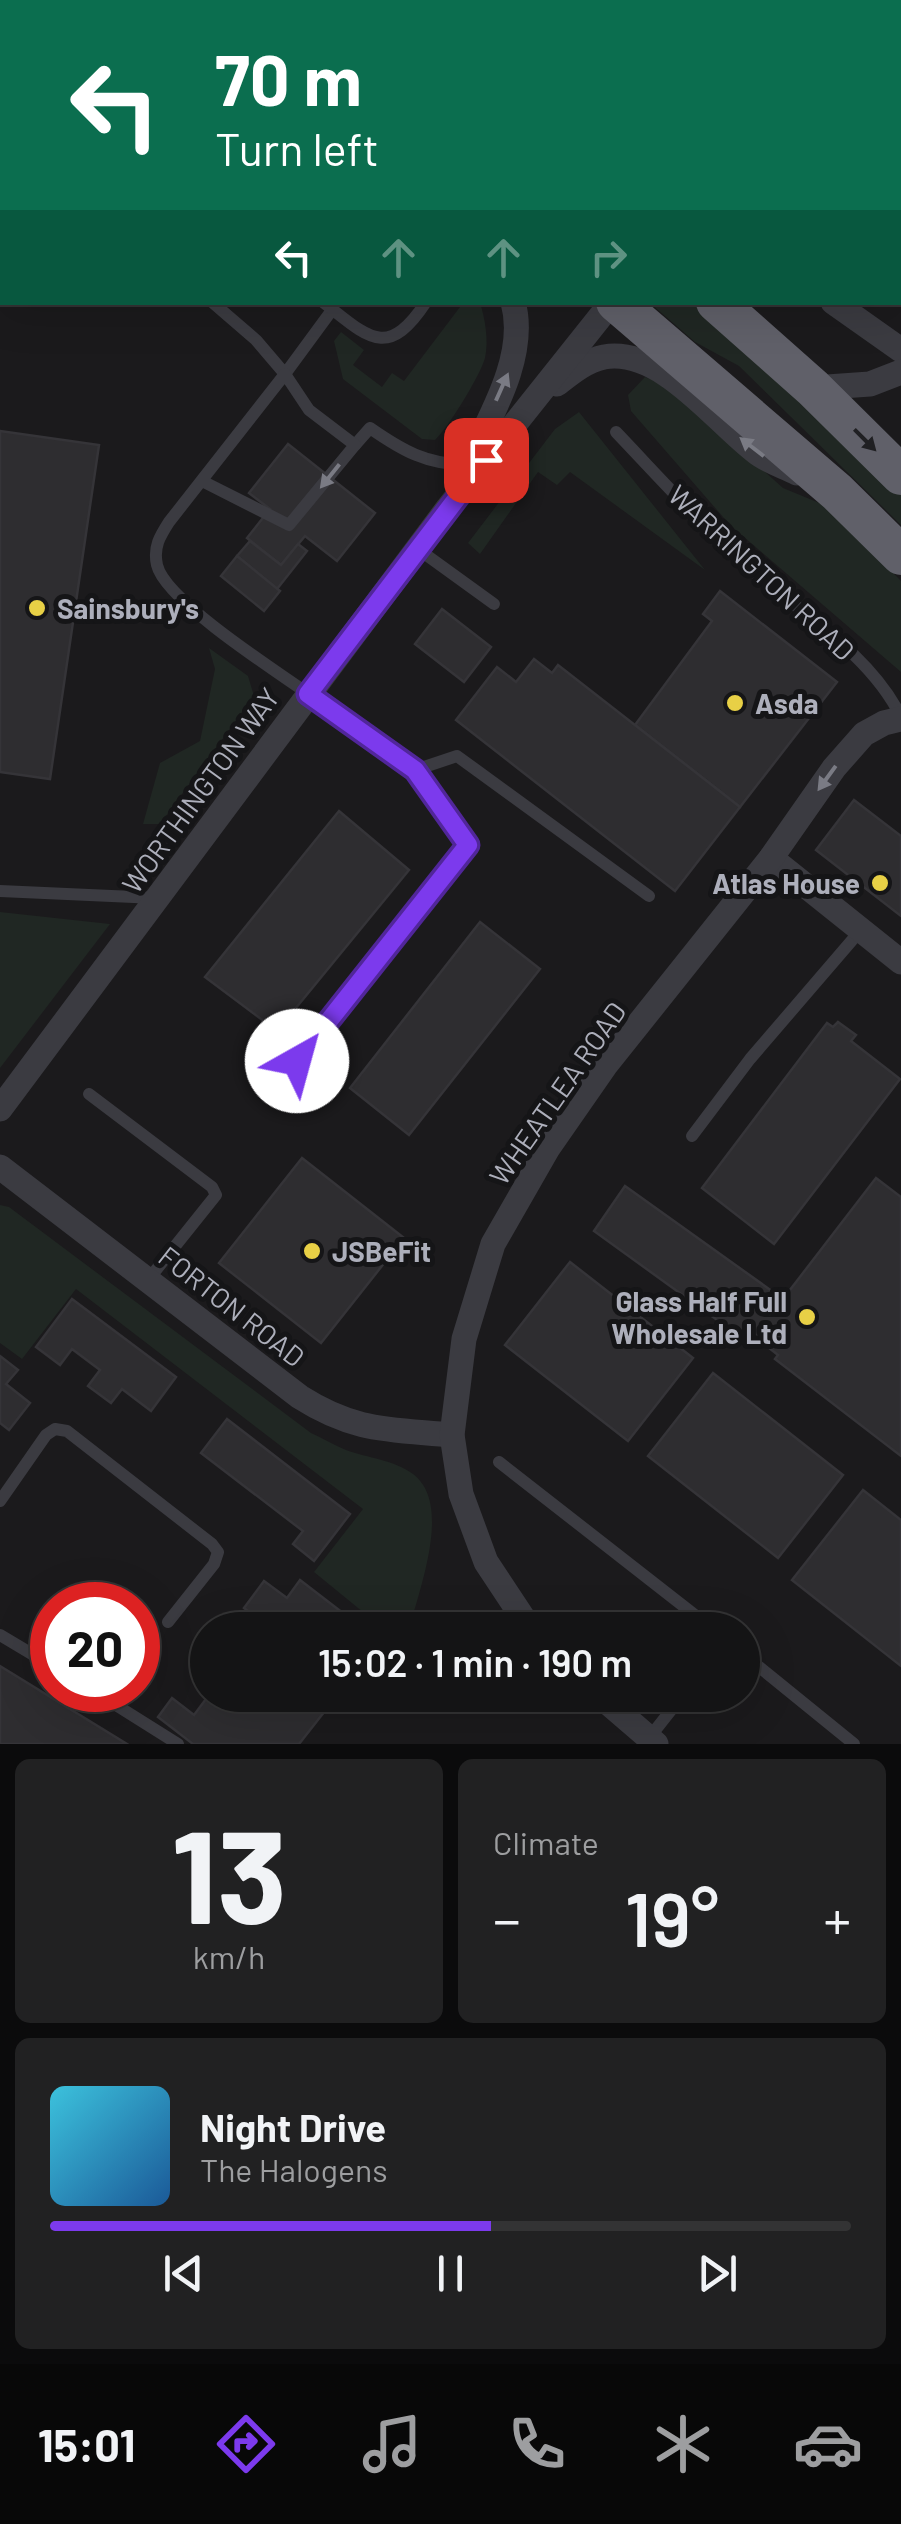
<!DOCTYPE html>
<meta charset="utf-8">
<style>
:root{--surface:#141415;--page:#212122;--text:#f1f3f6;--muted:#9d9ea0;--line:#333334;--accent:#7c3aed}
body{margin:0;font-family:Barlow,sans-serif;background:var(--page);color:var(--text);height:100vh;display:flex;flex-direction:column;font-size:38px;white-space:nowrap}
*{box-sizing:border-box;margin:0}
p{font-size:32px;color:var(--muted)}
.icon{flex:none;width:55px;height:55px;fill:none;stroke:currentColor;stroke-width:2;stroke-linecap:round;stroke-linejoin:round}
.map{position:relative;height:1744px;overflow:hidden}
.panel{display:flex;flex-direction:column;gap:15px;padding:15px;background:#0b0b0c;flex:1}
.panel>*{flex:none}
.hud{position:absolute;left:0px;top:0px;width:902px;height:305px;box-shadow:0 10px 40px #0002,0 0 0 2px var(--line);background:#0b6e4f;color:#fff;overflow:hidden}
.speed{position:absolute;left:30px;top:1582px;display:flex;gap:20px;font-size:50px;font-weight:700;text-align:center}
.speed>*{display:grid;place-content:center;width:130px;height:130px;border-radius:50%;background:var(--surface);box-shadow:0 10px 40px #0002,0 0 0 2px var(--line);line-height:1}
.speed .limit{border:15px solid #d22;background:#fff;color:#111}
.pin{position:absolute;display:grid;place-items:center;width:85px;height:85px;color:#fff;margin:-42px;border-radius:20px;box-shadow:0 5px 15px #0006}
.me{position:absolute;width:110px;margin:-55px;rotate:38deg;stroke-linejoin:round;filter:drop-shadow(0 0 8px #0008)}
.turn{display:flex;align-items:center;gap:35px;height:210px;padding:0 50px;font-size:45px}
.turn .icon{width:130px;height:130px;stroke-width:2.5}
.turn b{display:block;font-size:70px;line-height:85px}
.lanes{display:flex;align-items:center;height:95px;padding:0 50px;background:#0003;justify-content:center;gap:50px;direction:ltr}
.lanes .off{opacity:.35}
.big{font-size:75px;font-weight:600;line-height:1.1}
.panel .card{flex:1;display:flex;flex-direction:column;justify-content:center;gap:15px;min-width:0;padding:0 35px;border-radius:15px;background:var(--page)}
.panel .dial{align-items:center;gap:0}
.dial b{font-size:130px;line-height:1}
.song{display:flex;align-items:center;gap:30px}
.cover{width:120px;height:120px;border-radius:15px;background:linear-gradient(135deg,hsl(190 70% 55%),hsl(210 70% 35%))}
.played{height:10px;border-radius:5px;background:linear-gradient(90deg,var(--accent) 55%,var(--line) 55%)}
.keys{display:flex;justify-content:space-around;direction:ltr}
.heat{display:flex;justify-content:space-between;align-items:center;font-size:55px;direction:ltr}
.panel .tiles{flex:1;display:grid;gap:15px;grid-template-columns:1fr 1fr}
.card:last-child{grid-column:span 2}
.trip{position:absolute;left:190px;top:1612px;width:570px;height:100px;border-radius:50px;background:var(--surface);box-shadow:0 10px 40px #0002,0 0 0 2px var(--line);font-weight:600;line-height:100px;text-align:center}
.tabs{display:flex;height:160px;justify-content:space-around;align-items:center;background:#080808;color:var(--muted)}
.tabs .icon{width:70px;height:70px}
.tabs .selected{color:var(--accent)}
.tabs b{font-size:45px;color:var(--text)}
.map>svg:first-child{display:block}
</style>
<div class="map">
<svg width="901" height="1744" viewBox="0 0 901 1744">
<rect width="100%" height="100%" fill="#1b1a1c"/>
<g fill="#202723">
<path d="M463,303H480C485,318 489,341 485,358C480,376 448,428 435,440L422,439L343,379L334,341L341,332L364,350L353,365L382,387L392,373L404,381Z"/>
<polygon points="650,303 697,303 901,486 901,525 739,366 695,342"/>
<polygon points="645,377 668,386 783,488 829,507 901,581 901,672 730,525 631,411 628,395"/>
<polygon points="579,412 705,570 570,472 557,485 538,472 480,554 468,543 555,429"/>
<polygon points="209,648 248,676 254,696 160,824 143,824 160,763 200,741 215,669"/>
<polygon points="0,912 110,924 0,1068"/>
<path d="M0,1205L9,1207L311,1433C322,1438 334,1445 346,1450C368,1458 394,1460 413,1474C453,1504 419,1589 409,1630H385L314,1572L363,1509L76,1289L22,1359L0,1343Z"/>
</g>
<g fill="#2e2d30" stroke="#353438" stroke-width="2.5">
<polygon points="0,431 99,445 50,779 0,772"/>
<polygon points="288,444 375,513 337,561 305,536 281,565 247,538 270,509 249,493"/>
<polygon points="250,541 281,565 298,544 307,551 277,589 237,556"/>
<polygon points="237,556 280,591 264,611 221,576"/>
<polygon points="720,591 837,682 740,807 635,725 712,621 703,614"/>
<polygon points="442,609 491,647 464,682 415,644"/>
<polygon points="534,659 552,673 558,665 740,807 675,891 456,720 497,667 516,682"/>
<polygon points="854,800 901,836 901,916 816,850"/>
<polygon points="339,811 409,870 277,1031 205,977"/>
<polygon points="480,922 540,969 409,1135 350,1088"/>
<polygon points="838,1022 856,1035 851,1041 900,1079 774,1244 702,1188 827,1023 833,1027"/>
<polygon points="302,1158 404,1238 321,1343 219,1263"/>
<polygon points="876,1178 901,1197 901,1456 775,1359 778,1355 754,1336 749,1343 594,1231 625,1186 783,1299"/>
<polygon points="570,1262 693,1358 628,1441 505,1345"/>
<polygon points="72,1299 176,1377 151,1411 122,1389 111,1403 88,1386 100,1370 72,1349 60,1365 36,1347"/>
<polygon points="0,1356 18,1370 6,1384 30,1403 9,1430 0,1423"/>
<polygon points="713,1373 843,1475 778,1558 648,1456"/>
<polygon points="227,1419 350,1514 314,1561 293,1544 303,1531 201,1453"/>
<polygon points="863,1490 901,1520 901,1666 792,1580"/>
<polygon points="300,1580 365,1630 260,1630 265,1624 244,1608 264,1581 287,1598"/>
<polygon points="0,1666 127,1744 0,1744"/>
<polygon points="209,1695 323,1695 332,1702 299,1744 193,1744 158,1717 172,1698 194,1715"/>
</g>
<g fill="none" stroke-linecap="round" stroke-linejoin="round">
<g stroke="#3b3b41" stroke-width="12">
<polyline points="601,0 604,2"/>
<polyline points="0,95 2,97"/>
<polyline points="212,302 256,340 285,374 332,310"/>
<path d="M323,302C368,337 387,361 426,302"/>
<path d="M616,432C655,473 694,516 735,555C788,606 868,649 901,717"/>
<path d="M355,445L370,428C403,451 426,464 467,465"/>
<path d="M202,481L289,525L355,445L309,410L285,374L169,522C160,536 153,547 157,565C168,614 370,727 414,770C435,790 451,821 468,845L297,1061"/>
<polyline points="418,549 494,604"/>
<polyline points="415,770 457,756 649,896"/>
<polyline points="0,891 156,898"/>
<polyline points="89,1094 212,1187 216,1195 148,1280"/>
<polyline points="692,1136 750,1059 860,931"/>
<polyline points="499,1462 714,1630"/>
<polyline points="0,1501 46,1435 55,1429 67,1431 212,1544 218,1552 214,1564 168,1622"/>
<polyline points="0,1635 52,1666"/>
<polyline points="742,1653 854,1744"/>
<polyline points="92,1690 178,1744"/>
<polyline points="649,1738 683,1695"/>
</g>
<g stroke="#3b3b41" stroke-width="25">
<polyline points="635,2 636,0"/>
<polyline points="833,302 901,350"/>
<path d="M557,384C571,373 585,361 604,357C661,347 715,421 756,452C767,461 783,466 797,473"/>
<polyline points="813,388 870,384 901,372"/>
<path d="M462,476C485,425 529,359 513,302"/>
<polyline points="771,858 901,962"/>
<polyline points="0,1109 448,508 612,302"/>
<path d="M0,1167L300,1397C355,1432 389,1429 452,1435"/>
<polyline points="531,1630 486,1562 461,1494 452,1435 464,1339 493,1244 548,1148 605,1066 771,858 834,768 864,734 884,723 901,719"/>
<polyline points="599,1695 656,1744"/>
</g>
<g stroke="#606069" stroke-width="40">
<polyline points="250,0 254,2"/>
<polyline points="318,0 322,2"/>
<polyline points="616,302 837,492 901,555"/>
<polyline points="716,302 813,388 901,475"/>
</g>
</g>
<defs><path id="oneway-solid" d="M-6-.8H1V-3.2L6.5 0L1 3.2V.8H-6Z" transform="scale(2.5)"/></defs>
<g fill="#7a7b84">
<use href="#oneway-solid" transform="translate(502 387) rotate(-66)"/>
<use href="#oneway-solid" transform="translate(752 447) rotate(-142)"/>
<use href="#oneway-solid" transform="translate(330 476) rotate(129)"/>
<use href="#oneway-solid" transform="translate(827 778) rotate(126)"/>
</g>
<use fill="#202023" href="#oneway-solid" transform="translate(865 440) rotate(45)"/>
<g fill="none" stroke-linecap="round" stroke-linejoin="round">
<g stroke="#51269a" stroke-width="25">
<polyline id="route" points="297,1061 468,845 415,770 308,694 486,460"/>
</g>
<use href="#route" stroke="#7c3aed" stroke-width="18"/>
</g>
<g fill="#e8d046" stroke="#151517" stroke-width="4">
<circle cx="37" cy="608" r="10"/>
<circle cx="735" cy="703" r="10"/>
<circle cx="880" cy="883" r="10"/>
<circle cx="312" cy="1251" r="10"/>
<circle cx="807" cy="1317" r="10"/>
</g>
<g text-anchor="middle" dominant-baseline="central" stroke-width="10" stroke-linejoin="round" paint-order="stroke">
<g font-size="28" fill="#adafbb" stroke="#151517">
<text transform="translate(762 572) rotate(43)">WARRINGTON ROAD</text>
<text transform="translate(200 790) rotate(-54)">WORTHINGTON WAY</text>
<text transform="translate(557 1093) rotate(-55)">WHEATLEA ROAD</text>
<text transform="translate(232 1306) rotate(38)">FORTON ROAD</text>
</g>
<g font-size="28" font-weight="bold" fill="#adafbb" stroke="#151517" text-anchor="start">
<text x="57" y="608">Sainsbury's</text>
<text x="755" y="703">Asda</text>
<text x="860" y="883" text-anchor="end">Atlas House</text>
<text x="332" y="1251">JSBeFit</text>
<text x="787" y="1301" text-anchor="end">Glass Half Full<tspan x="787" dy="32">Wholesale Ltd</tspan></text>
</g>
</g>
</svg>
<div class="speed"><div class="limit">20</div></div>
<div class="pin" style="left:486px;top:460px;background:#d93025"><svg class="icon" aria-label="arrive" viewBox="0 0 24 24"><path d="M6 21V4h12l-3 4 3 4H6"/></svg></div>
<svg class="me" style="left:297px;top:1061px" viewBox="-20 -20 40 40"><circle r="19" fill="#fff"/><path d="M0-13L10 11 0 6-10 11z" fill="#7c3aed"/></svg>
<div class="trip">15:02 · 1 min · 190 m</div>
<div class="hud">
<div class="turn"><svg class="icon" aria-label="left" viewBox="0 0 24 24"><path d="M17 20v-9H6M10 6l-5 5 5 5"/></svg><div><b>70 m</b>Turn left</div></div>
<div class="lanes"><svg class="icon" aria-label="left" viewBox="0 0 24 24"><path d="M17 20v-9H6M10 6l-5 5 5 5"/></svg><svg class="icon off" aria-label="ahead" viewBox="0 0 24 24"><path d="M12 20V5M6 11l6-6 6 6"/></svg><svg class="icon off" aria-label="ahead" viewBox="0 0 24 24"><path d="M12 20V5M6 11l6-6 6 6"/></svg><svg class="icon off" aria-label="right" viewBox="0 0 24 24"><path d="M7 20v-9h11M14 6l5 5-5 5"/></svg></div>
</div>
</div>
<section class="panel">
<div class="tiles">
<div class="card dial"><b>13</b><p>km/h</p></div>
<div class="card"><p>Climate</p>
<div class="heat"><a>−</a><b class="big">19°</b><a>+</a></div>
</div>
<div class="card">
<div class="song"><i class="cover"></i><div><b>Night Drive</b><p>The Halogens</p></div></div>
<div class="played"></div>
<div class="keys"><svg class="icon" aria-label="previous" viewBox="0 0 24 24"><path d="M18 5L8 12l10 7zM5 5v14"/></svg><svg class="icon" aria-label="pause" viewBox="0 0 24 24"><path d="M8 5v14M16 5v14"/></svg><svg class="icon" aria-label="next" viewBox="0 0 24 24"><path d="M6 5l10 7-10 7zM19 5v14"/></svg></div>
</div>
</div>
</section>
<nav class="tabs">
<b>15:01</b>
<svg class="icon selected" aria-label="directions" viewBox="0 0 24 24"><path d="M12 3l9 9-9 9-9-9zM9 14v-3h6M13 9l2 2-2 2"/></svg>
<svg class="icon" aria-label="music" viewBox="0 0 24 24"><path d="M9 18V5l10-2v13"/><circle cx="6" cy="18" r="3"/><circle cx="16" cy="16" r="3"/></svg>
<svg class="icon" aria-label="phone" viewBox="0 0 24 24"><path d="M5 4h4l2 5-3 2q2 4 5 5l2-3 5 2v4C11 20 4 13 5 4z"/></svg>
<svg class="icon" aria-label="climate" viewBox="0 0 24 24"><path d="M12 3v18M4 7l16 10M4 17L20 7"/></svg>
<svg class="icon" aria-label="car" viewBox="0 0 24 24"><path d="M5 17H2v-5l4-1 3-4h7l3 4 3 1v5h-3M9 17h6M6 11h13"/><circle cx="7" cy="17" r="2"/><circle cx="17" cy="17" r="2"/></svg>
</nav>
